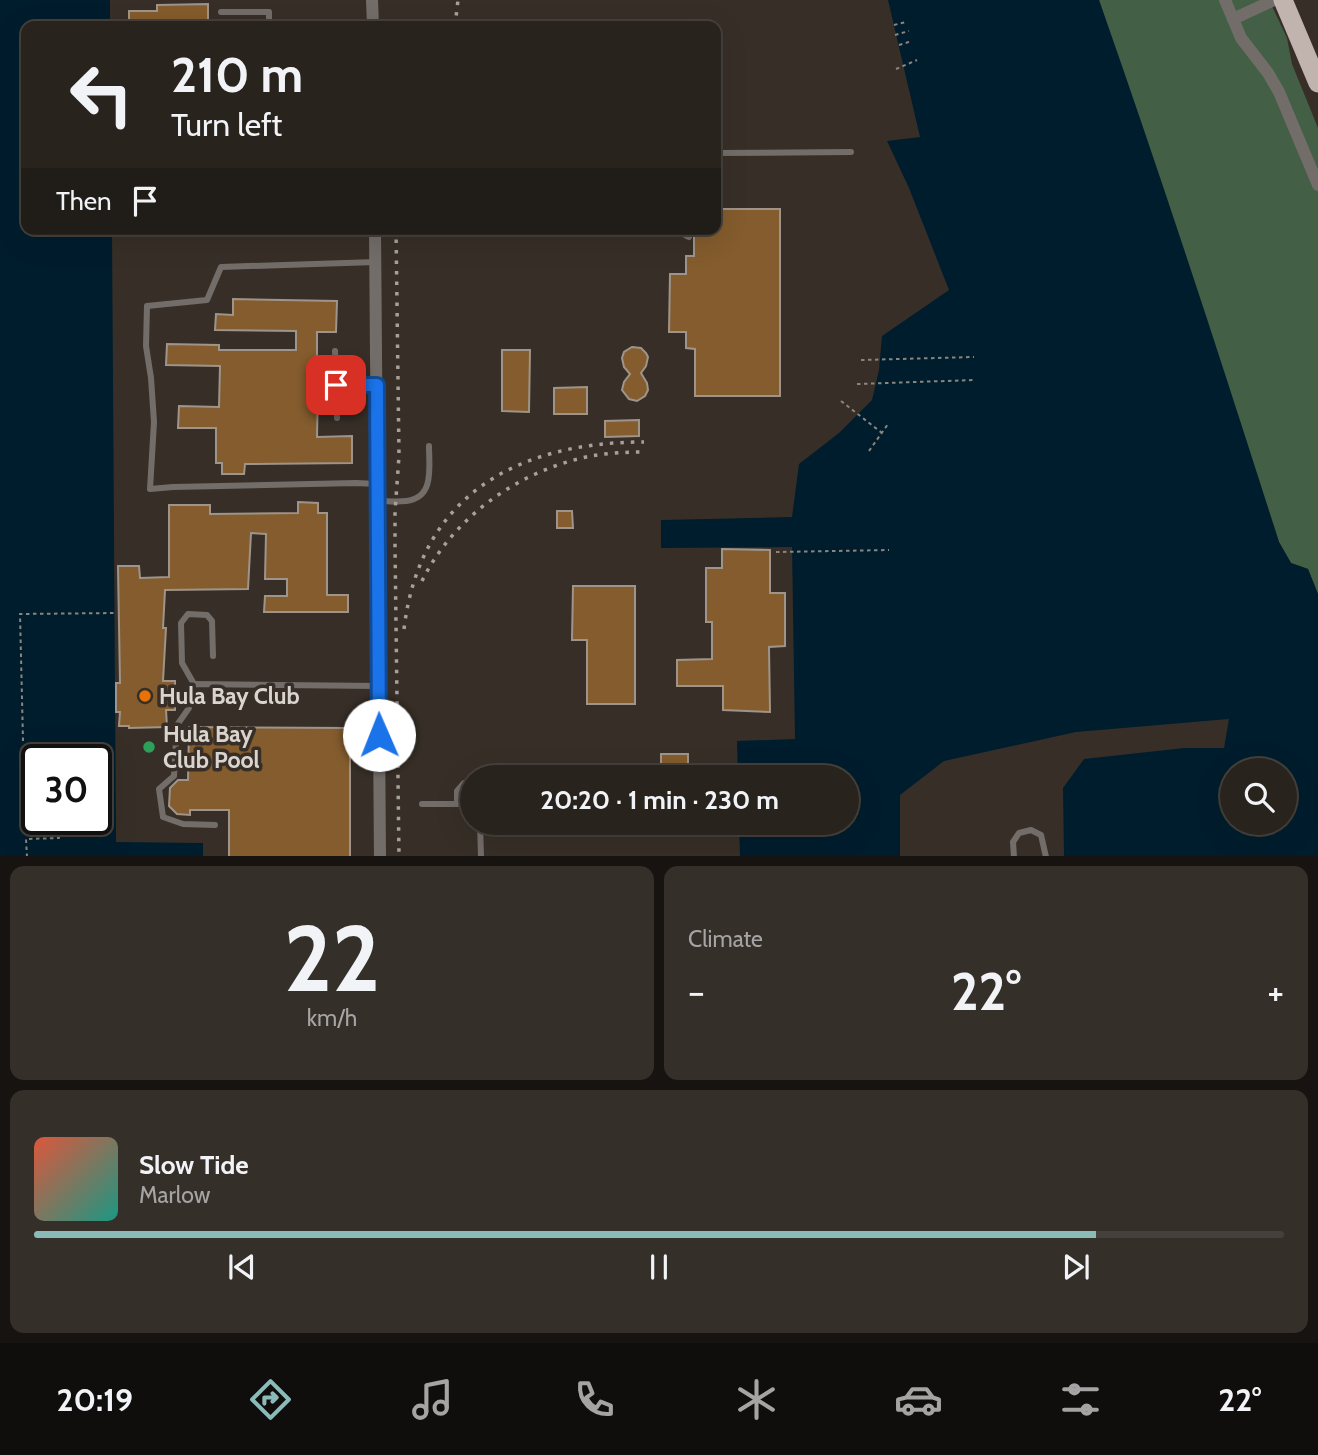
<!DOCTYPE html>
<meta charset="utf-8">
<style>
:root{--surface:#29231d;--page:#352f2a;--text:#f1f3f6;--muted:#a5a4a4;--line:#45403b;--accent:#8bbbb9}
body{margin:0;font-family:Cabin,sans-serif;background:var(--page);color:var(--text);height:100vh;display:flex;flex-direction:column;font-size:26px;white-space:nowrap}
*{box-sizing:border-box;margin:0}
p{font-size:23px;color:var(--muted)}
.icon{flex:none;width:38px;height:38px;fill:none;stroke:currentColor;stroke-width:2;stroke-linecap:round;stroke-linejoin:round}
.map{position:relative;height:856px;overflow:hidden}
.sheet{display:flex;flex-direction:column;gap:10px;padding:10px;background:#171310;flex:1}
.sheet>*{flex:none}
.top-card{position:absolute;left:21px;top:21px;width:700px;height:214px;border-radius:14px;box-shadow:0 7px 28px #0002,0 0 0 2px var(--line);background:#29231d;color:var(--text);overflow:hidden}
.controls{position:absolute;left:1220px;top:758px;display:grid;gap:14px}
.controls a{display:grid;place-items:center;width:77px;height:77px;border-radius:50%;background:var(--surface);box-shadow:0 7px 28px #0002,0 0 0 2px var(--line);font-size:35px}
.speed{position:absolute;left:21px;top:744px;display:flex;gap:14px;font-size:35px;font-weight:700;text-align:center}
.speed>*{display:grid;place-content:center;width:91px;height:91px;border-radius:50%;background:var(--surface);box-shadow:0 7px 28px #0002,0 0 0 2px var(--line);line-height:1}
.speed .limit{border:4px solid #111;border-radius:10px;background:#fff;color:#111}
.pin{position:absolute;display:grid;place-items:center;width:60px;height:60px;color:#fff;margin:-30px;border-radius:14px;box-shadow:0 4px 10px #0006}
.me{position:absolute;width:77px;margin:-38px;rotate:359deg;stroke-linejoin:round;filter:drop-shadow(0 0 5px #0008)}
.turn{display:flex;align-items:center;gap:24px;height:147px;padding:0 35px;font-size:32px}
.turn .icon{width:91px;height:91px;stroke-width:2.5}
.turn b{display:block;font-size:49px;line-height:60px}
.then{display:flex;align-items:center;height:66px;padding:0 35px;background:#0003;gap:14px;font-size:26px}
.big{font-size:52px;font-weight:700;line-height:1.1}
.sheet .tile{flex:1;display:flex;flex-direction:column;justify-content:center;gap:10px;min-width:0;padding:0 24px;border-radius:14px;background:var(--page)}
.sheet .dial{align-items:center;gap:0}
.dial b{font-size:91px;line-height:1}
.song{display:flex;align-items:center;gap:21px}
.cover{width:84px;height:84px;border-radius:10px;background:linear-gradient(135deg,hsl(10 70% 55%),hsl(170 70% 35%))}
.played{height:7px;border-radius:4px;background:linear-gradient(90deg,var(--accent) 85%,var(--line) 85%)}
.keys{display:flex;justify-content:space-around;direction:ltr}
.heat{display:flex;justify-content:space-between;align-items:center;font-size:38px;direction:ltr}
.sheet .tiles{flex:1;display:grid;gap:10px;grid-template-columns:1fr 1fr}
.tile:last-child{grid-column:span 2}
.trip{position:absolute;left:460px;top:765px;width:399px;height:70px;border-radius:35px;background:var(--surface);box-shadow:0 7px 28px #0002,0 0 0 2px var(--line);font-weight:700;line-height:70px;text-align:center}
.tab-bar{display:flex;height:112px;justify-content:space-around;align-items:center;background:#100e0c;color:var(--muted)}
.tab-bar .icon{width:49px;height:49px}
.tab-bar .current{color:var(--accent)}
.tab-bar b{font-size:32px;color:var(--text)}
.map>svg:first-child{display:block}
</style>
<div class="map">
<svg width="1318" height="857" viewBox="0 0 1318 857">
<rect width="100%" height="100%" fill="#372f27"/>
<polygon fill="#435f46" points="1099,0 1269,0 1287,38 1292,64 1318,128 1318,594 1308,569 1291,563 1279,542"/>
<g fill="#001d2d" fill-rule="evenodd">
<path d="M0,0H110V26H26V229H112L116,842L203,843V856H0ZM37,760H96V819H37Z"/>
<path d="M888,0H1099C1162,179 1221,360 1279,542L1291,563L1308,569L1318,594V856H1064L1063,788L1084,759L1184,748H1224L1229,719L1076,732L944,761L900,795V856H740L739,823L847,822V777H738L737,741L795,739L792,547L661,548V520L792,517L799,464L839,433L872,400L879,370L882,336L949,290L909,188L887,141L920,137ZM1232,770H1284V822H1232Z"/>
</g>
<g fill="#845c2d" stroke="#9e948a" stroke-width="2">
<polygon points="208,4 208,26 129,26 129,11 157,11 157,5"/>
<polygon points="716,209 780,209 780,396 695,396 695,349 686,348 686,332 669,332 670,274 686,274 686,256 694,256 694,229 716,229"/>
<polygon points="233,299 337,301 336,332 317,332 317,378 329,378 329,389 318,388 317,437 352,436 352,463 245,464 244,474 222,474 222,463 216,463 216,428 178,428 179,406 219,407 220,366 166,365 167,344 219,345 219,350 296,350 296,331 215,330 216,314 233,315"/>
<polygon points="632,347 641,348 646,353 648,357 646,366 641,373 647,383 648,390 645,396 637,401 629,399 622,390 624,382 630,374 624,367 622,358 624,352"/>
<polygon points="502,350 530,350 529,412 502,411"/>
<polygon points="587,387 587,414 554,414 554,388"/>
<polygon points="639,420 639,436 605,437 605,421"/>
<polygon points="298,502 318,503 318,513 327,513 327,595 348,595 348,612 264,612 265,596 287,596 287,579 265,579 266,534 251,533 248,589 165,590 163,628 166,628 163,681 175,681 175,710 166,710 167,727 129,728 129,726 119,726 120,712 116,712 116,683 120,683 118,566 139,566 140,578 169,577 169,505 210,505 210,514 298,513"/>
<polygon points="557,511 572,511 573,528 557,528"/>
<polygon points="722,549 770,550 770,593 785,593 785,646 769,647 770,712 723,710 723,686 677,686 677,660 712,659 712,622 706,622 706,568 722,568"/>
<polygon points="573,586 635,586 635,704 587,704 587,640 572,640"/>
<polygon points="189,727 350,728 350,857 229,857 229,810 190,810 190,815 177,814 169,806 170,788 178,780 188,780"/>
<rect x="661" y="754" width="27" height="23"/>
</g>
<g fill="none" stroke-linecap="round" stroke-linejoin="round">
<g stroke="#8c857e" stroke-width="2" stroke-dasharray="3.5 3.5" stroke-linecap="butt">
<polyline points="894,25 906,22"/>
<polyline points="895,35 909,31"/>
<polyline points="899,45 912,41"/>
<polyline points="896,69 917,60"/>
<polyline points="861,360 974,357"/>
<polyline points="857,384 974,380"/>
<polyline points="841,401 882,433"/>
<polyline points="869,451 888,424"/>
<polyline points="776,552 889,550"/>
<polyline points="23,741 20,614 115,613"/>
<polyline points="96,790 116,790"/>
<polyline points="22,791 37,791"/>
<polyline points="27,857 26,839 59,838 59,819"/>
</g>
<g stroke="#736d6a" stroke-width="6">
<polyline points="221,12 269,12 269,26"/>
<polyline points="716,153 851,152"/>
<polyline points="674,229 689,237"/>
<polyline points="376,262 221,267 207,300 147,306 146,346 151,378 154,422 150,489 173,487 356,483 377,484"/>
<polyline points="335,351 337,418"/>
<polyline points="336,385 376,385"/>
<path d="M377,501C387,501 397,502 406,501C435,498 429,467 429,446"/>
<polyline points="194,684 182,663 181,623 188,614 207,615 212,621 213,656"/>
<polyline points="422,804 472,804"/>
<polyline points="457,804 457,791 464,783 472,783"/>
<polyline points="480,822 481,857"/>
<polyline points="215,825 183,824 163,817 159,789 174,776 177,725 189,708 194,684 379,686"/>
<polyline points="1014,857 1013,842 1019,833 1031,830 1041,835 1046,857"/>
</g>
<g stroke="#736d6a" stroke-width="12">
<polyline points="372,0 373,26"/>
<polyline points="1225,0 1241,38 1268,73 1279,92 1318,185"/>
<polyline points="1233,19 1274,0"/>
<polyline points="375,229 380,857"/>
</g>
<polyline stroke="#c1b4ae" stroke-width="19" points="1283,0 1318,83"/>
<g stroke="#a7a19b" stroke-width="3.5" stroke-dasharray="3.5 7" stroke-linecap="butt">
<polyline points="455,26 458,0"/>
<polyline points="396,229 399,456 395,512 395,545 399,857"/>
<path d="M422,581C454,516 520,470 591,456C608,453 627,452 645,452"/>
<path d="M404,629C420,494 519,442 644,442"/>
</g>
</g>
<g fill="none" stroke-linecap="round" stroke-linejoin="round">
<g stroke="#114b97" stroke-width="18">
<polyline id="route" points="336,385 377,385 379,735"/>
</g>
<use href="#route" stroke="#1a73e8" stroke-width="12"/>
</g>
<circle fill="#e8710a" stroke="#372f27" stroke-width="2.5" cx="145" cy="696" r="7"/>
<circle fill="#2e9e5b" stroke="#372f27" stroke-width="2.5" cx="149" cy="747" r="7"/>
<g text-anchor="middle" dominant-baseline="central" stroke-width="7" stroke-linejoin="round" paint-order="stroke">
<g font-size="23" font-weight="bold" fill="#dad4cf" stroke="#372f27" text-anchor="start">
<text x="159" y="696">Hula Bay Club</text>
<text x="163" y="734">Hula Bay<tspan x="163" dy="26">Club Pool</tspan></text>
</g>
</g>
</svg>
<div class="controls">
<a><svg class="icon" aria-label="search" viewBox="0 0 24 24"><circle cx="10" cy="10" r="6"/><path d="M15 15l6 6"/></svg></a>
</div>
<div class="speed"><div class="limit">30</div></div>
<div class="pin" style="left:336px;top:385px;background:#d93025"><svg class="icon" aria-label="arrive" viewBox="0 0 24 24"><path d="M6 21V4h12l-3 4 3 4H6"/></svg></div>
<svg class="me" style="left:379px;top:735px" viewBox="-20 -20 40 40"><circle r="19" fill="#fff"/><path d="M0-13L10 11 0 6-10 11z" fill="#1a73e8"/></svg>
<div class="trip">20:20 · 1 min · 230 m</div>
<div class="top-card">
<div class="turn"><svg class="icon" aria-label="left" viewBox="0 0 24 24"><path d="M17 20v-9H6M10 6l-5 5 5 5"/></svg><div><b>210 m</b>Turn left</div></div>
<div class="then">Then<svg class="icon" aria-label="arrive" viewBox="0 0 24 24"><path d="M6 21V4h12l-3 4 3 4H6"/></svg></div>
</div>
</div>
<section class="sheet">
<div class="tiles">
<div class="tile dial"><b>22</b><p>km/h</p></div>
<div class="tile"><p>Climate</p>
<div class="heat"><a>−</a><b class="big">22°</b><a>+</a></div>
</div>
<div class="tile">
<div class="song"><i class="cover"></i><div><b>Slow Tide</b><p>Marlow</p></div></div>
<div class="played"></div>
<div class="keys"><svg class="icon" aria-label="previous" viewBox="0 0 24 24"><path d="M18 5L8 12l10 7zM5 5v14"/></svg><svg class="icon" aria-label="pause" viewBox="0 0 24 24"><path d="M8 5v14M16 5v14"/></svg><svg class="icon" aria-label="next" viewBox="0 0 24 24"><path d="M6 5l10 7-10 7zM19 5v14"/></svg></div>
</div>
</div>
</section>
<nav class="tab-bar">
<b>20:19</b>
<svg class="icon current" aria-label="directions" viewBox="0 0 24 24"><path d="M12 3l9 9-9 9-9-9zM9 14v-3h6M13 9l2 2-2 2"/></svg>
<svg class="icon" aria-label="music" viewBox="0 0 24 24"><path d="M9 18V5l10-2v13"/><circle cx="6" cy="18" r="3"/><circle cx="16" cy="16" r="3"/></svg>
<svg class="icon" aria-label="phone" viewBox="0 0 24 24"><path d="M5 4h4l2 5-3 2q2 4 5 5l2-3 5 2v4C11 20 4 13 5 4z"/></svg>
<svg class="icon" aria-label="climate" viewBox="0 0 24 24"><path d="M12 3v18M4 7l16 10M4 17L20 7"/></svg>
<svg class="icon" aria-label="car" viewBox="0 0 24 24"><path d="M5 17H2v-5l4-1 3-4h7l3 4 3 1v5h-3M9 17h6M6 11h13"/><circle cx="7" cy="17" r="2"/><circle cx="17" cy="17" r="2"/></svg>
<svg class="icon" aria-label="filters" viewBox="0 0 24 24"><path d="M4 7h16M4 17h16"/><circle cx="9" cy="7" r="2"/><circle cx="15" cy="17" r="2"/></svg>
<b>22°</b>
</nav>
